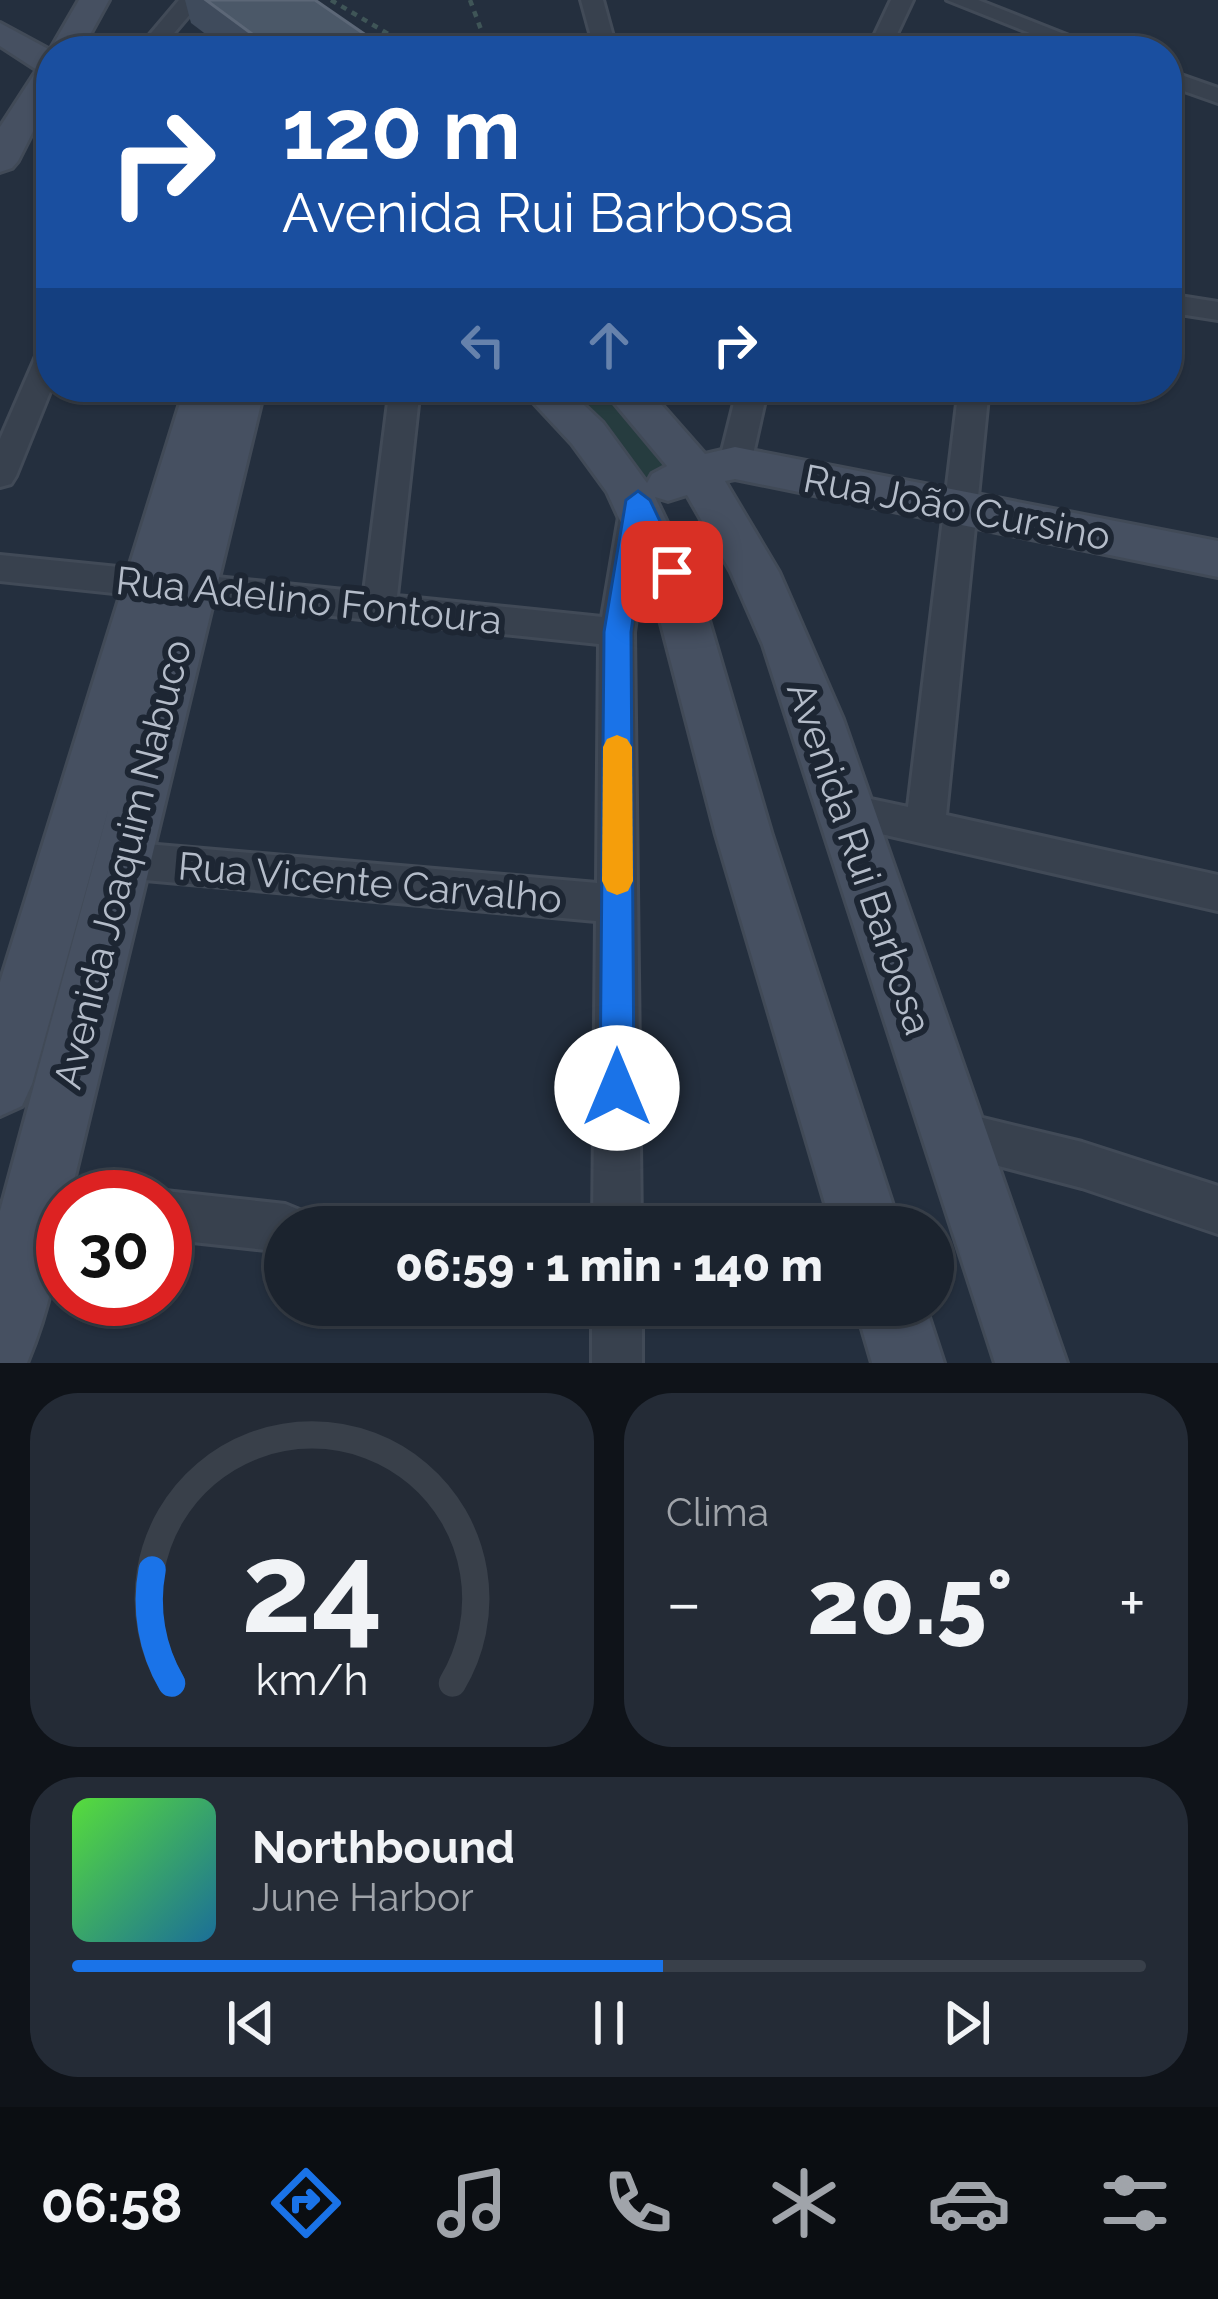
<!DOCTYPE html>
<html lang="pt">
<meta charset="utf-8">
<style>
:root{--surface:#1b232e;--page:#242b36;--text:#f1f3f6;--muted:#a0a4aa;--line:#39404a;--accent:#1a73e8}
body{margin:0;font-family:Raleway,sans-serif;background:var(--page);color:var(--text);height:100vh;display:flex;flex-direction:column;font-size:45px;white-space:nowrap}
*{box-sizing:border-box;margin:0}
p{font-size:39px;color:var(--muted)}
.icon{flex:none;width:66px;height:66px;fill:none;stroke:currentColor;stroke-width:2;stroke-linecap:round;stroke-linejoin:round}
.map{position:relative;height:1363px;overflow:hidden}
.side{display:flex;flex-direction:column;gap:30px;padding:30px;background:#0f1319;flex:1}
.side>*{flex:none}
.banner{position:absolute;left:36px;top:36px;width:1146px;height:366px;border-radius:48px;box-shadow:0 3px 9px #0004,0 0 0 3px var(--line);background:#1a4fa0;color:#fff;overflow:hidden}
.speed{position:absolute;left:36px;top:1170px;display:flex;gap:24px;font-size:60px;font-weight:700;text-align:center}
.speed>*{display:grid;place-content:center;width:156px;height:156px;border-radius:50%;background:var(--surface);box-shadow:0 3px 9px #0004,0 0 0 3px var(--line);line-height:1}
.speed .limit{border:18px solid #d22;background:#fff;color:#111}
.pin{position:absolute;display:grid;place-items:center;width:102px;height:102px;color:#fff;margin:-51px;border-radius:24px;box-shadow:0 6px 18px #0006}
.me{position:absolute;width:132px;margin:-66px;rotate:0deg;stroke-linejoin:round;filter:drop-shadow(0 0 9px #0008)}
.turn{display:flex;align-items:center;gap:42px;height:252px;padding:0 48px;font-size:54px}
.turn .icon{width:156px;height:156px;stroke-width:2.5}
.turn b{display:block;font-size:84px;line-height:102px}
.lanes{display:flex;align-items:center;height:114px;padding:0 48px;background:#0003;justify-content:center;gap:60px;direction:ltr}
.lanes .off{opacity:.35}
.big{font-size:90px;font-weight:800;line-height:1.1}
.side .card{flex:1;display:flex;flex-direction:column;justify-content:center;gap:18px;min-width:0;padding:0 42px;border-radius:48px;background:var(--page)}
.side .dial{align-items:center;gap:0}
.dial svg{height:312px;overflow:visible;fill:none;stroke:var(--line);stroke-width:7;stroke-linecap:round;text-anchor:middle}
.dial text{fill:var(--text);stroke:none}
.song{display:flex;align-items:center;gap:36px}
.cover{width:144px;height:144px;border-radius:18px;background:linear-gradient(135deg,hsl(110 70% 55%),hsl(200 70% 35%))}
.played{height:12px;border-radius:6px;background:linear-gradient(90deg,var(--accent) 55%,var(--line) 55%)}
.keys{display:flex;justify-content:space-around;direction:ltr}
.heat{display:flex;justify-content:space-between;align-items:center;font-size:66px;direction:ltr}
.side .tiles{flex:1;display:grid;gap:30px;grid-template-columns:1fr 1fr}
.card:last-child{grid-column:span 2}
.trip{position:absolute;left:264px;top:1206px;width:690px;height:120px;border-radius:60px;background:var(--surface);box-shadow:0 3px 9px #0004,0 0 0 3px var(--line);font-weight:800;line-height:120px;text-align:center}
.menu{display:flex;height:192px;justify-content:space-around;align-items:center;background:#0b0e12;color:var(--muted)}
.menu .icon{width:84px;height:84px}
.menu .selected{color:var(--accent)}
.menu b{font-size:54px;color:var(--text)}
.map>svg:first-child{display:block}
</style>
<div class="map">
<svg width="1218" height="1363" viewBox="0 0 1218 1363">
<rect width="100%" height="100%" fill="#242f3e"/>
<polygon fill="#263c3f" points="548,387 604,387 683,470 640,488"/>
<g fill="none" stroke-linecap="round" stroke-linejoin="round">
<g stroke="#414a57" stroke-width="6">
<g id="street">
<polygon points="179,0 202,0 159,51 136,51"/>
<polygon points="581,0 603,0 617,51 595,51"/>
<polygon points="891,0 913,0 889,51 867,51"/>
<polygon points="947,0 978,0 1107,51 1075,51"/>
<polygon points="1167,70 1218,88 1218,103 1167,85"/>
<polygon points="1167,294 1218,302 1218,320 1167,312"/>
<polygon points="51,345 52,387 16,476 11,484 0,487 0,439 37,354"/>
<polygon points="390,387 420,387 397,596 602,617 622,499 627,491 649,491 654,499 634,632 641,1227 593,1227 596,921 123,878 109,873 103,860 109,847 123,842 597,883 599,644 0,581 0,555 364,592"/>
<polygon points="738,387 768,387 751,463 746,471 724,471 719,463"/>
<polygon points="959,387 989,387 946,815 1218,875 1218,911 833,823 828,811 833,799 847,794 908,807"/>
<polygon points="954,1111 1082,1142 1218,1186 1218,1234 1082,1188 938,1150 931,1134 938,1118"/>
<polygon points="165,1191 285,1204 302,1211 308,1227 285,1227 285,1252 165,1239 165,1197 151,1197"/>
<rect x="592" y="1305" width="50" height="58"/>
</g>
</g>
<g stroke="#414a57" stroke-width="6">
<g id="secondary">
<polygon points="79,0 109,0 81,51 51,51 51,96 18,161 12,168 0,172 0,127 37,70 0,46 0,23 50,50"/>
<path d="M185,387H265L70,1197H63C63,1251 48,1313 27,1363H0V1211L109,807L32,1084L22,1106L0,1116V982Z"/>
<polygon points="519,387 565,387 603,423 647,483 652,474 667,466 601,387 646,387 705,454 735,447 1218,541 1218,577 735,479 725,481 779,572 843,719 1067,1363 995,1363 763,645 731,572 687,495 668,501 655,497 701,593 772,835 900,1227 832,1227 716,835 653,593 607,492 572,444"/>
<polygon points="855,1305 925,1305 944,1363 872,1363"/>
</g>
</g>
<g stroke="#3f5557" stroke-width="4.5" stroke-dasharray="6 6" stroke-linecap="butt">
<polyline points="331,0 417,51"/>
<polyline points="470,0 489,51"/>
</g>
<use href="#street" fill="#38414e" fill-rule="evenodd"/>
<use href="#secondary" fill="#465061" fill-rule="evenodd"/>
</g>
<polygon fill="#3f4b5c" points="185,0 315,0 389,51 228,51 191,23"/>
<polygon fill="#4b5868" stroke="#5c6777" stroke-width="3" points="206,0 315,0 389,51 275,51"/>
<polygon fill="#1a73e8" stroke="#114b97" stroke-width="3" points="638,491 650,500 684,572 672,582 663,579 644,540 631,632 634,1088 629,1100 617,1105 605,1100 600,1088 604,632 626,500"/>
<polygon fill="#f59e0b" points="617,735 627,739 632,747 633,881 628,891 617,895 607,891 602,881 603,747 607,739"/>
<g text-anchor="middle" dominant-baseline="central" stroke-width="12" stroke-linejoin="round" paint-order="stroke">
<g font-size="39" fill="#b4bcc9" stroke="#1d2633">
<text transform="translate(957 507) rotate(11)">Rua João Cursino</text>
<text transform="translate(309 600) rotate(6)">Rua Adelino Fontoura</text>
<text transform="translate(860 858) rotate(71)">Avenida Rui Barbosa</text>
<text transform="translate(122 864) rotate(-76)">Avenida Joaquim Nabuco</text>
<text transform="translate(370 882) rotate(5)">Rua Vicente Carvalho</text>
</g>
</g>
</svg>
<div class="speed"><div class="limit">30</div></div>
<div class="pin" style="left:672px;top:572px;background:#d93025"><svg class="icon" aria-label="arrive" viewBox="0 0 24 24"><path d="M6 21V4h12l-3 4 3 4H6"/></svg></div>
<svg class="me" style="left:617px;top:1088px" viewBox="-20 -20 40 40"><circle r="19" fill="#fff"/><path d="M0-13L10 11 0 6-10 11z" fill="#1a73e8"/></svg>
<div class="trip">06:59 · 1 min · 140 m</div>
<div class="banner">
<div class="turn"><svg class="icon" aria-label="right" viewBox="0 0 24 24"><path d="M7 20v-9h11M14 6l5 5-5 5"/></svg><div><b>120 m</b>Avenida Rui Barbosa</div></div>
<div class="lanes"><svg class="icon off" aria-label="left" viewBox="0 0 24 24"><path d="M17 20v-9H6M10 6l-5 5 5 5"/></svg><svg class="icon off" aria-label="ahead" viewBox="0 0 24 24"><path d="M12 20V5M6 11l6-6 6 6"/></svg><svg class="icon" aria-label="right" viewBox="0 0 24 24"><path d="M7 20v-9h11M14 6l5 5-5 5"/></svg></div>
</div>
</div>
<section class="side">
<div class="tiles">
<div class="card dial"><svg viewBox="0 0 100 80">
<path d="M14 69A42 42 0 1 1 86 69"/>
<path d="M14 69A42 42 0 0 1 9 40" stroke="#1a73e8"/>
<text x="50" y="56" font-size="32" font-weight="700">24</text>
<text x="50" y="72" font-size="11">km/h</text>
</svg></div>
<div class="card"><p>Clima</p>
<div class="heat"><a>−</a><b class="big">20.5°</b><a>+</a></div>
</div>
<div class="card">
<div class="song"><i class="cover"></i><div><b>Northbound</b><p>June Harbor</p></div></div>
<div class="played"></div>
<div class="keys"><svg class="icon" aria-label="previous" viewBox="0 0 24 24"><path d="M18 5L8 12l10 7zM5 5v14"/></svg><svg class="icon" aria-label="pause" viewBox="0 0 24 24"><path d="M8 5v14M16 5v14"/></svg><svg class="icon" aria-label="next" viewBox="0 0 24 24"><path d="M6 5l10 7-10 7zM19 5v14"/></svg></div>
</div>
</div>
</section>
<nav class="menu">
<b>06:58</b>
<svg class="icon selected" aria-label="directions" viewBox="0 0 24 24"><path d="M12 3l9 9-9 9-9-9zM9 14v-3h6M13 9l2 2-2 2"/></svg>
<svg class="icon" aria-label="music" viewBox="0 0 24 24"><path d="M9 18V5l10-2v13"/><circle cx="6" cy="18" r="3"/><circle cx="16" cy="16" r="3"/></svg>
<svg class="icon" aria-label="phone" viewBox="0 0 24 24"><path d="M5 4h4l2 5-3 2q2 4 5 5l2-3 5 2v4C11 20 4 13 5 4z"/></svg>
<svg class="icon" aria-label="climate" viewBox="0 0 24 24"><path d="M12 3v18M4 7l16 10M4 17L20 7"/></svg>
<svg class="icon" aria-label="car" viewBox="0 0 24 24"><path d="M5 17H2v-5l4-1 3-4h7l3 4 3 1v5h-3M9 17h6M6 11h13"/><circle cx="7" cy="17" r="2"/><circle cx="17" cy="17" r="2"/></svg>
<svg class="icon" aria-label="filters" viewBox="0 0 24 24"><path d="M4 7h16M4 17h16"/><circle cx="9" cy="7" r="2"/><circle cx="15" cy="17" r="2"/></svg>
</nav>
